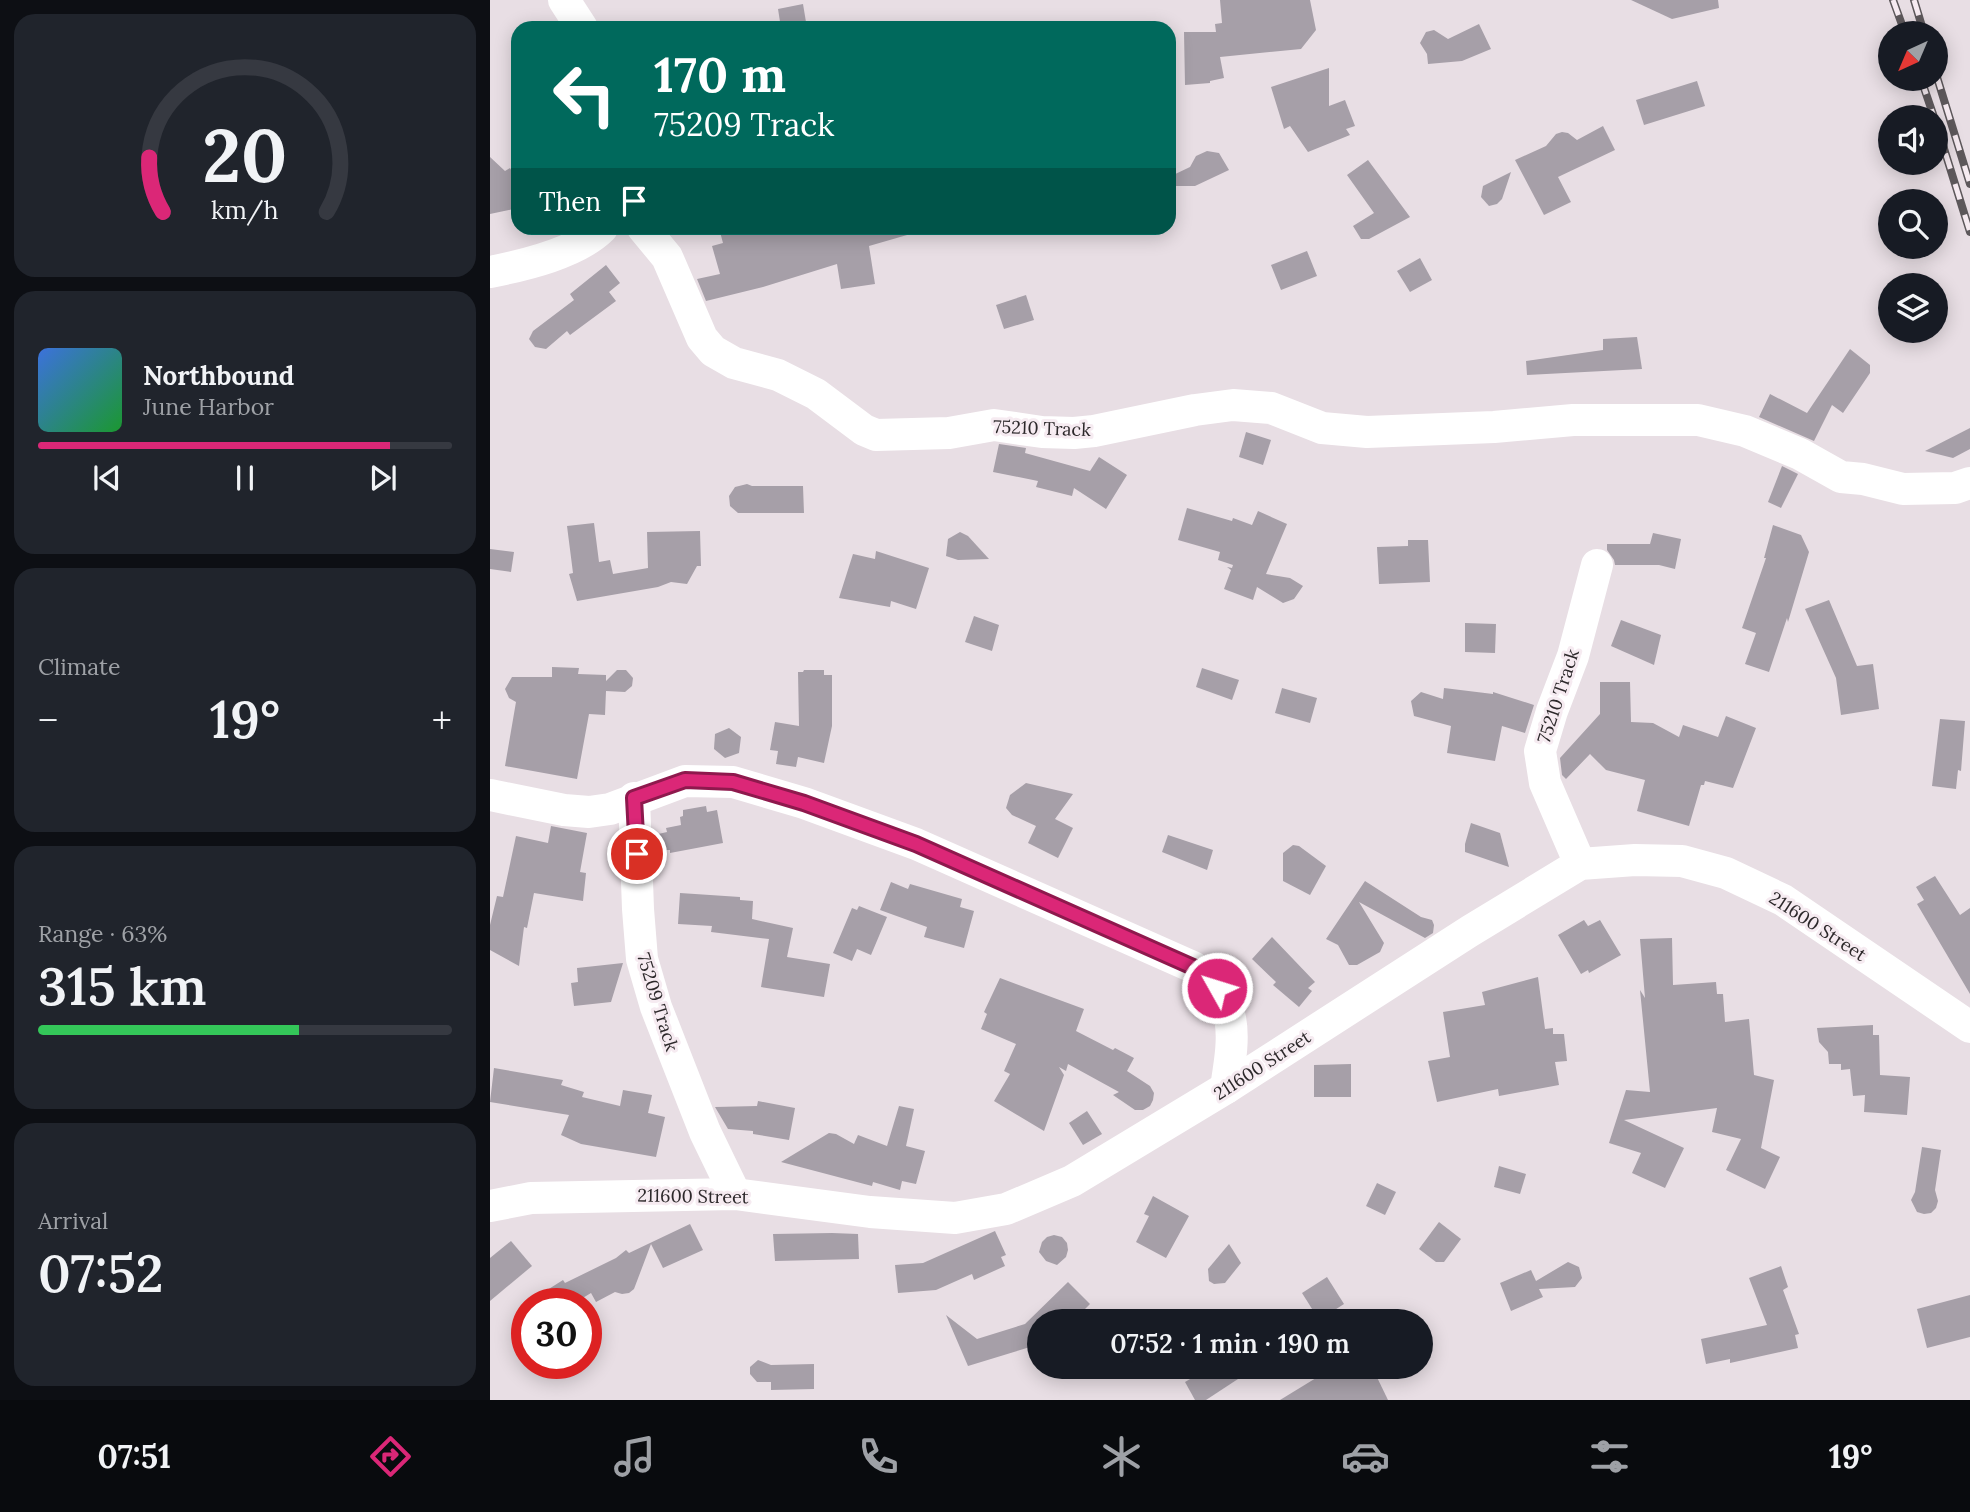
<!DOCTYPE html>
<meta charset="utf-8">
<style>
:root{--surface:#171b24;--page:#20242c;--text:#f1f3f6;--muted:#9ea1a6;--line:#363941;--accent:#db2777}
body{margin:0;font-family:Lora,serif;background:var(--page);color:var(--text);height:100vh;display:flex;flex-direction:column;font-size:26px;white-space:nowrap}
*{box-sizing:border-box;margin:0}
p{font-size:23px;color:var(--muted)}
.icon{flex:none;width:38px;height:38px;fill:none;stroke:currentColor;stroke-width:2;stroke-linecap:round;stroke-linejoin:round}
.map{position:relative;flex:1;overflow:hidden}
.side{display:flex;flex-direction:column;gap:14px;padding:14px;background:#0d0f14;width:490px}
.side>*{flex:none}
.guide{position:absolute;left:21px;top:21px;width:665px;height:214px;border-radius:21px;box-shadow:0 4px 18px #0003;background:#00695c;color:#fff;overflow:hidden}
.needle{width:46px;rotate:224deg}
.controls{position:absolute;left:1388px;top:21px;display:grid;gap:14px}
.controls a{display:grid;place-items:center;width:70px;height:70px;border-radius:50%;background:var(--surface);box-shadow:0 4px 18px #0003;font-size:35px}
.speed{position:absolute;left:21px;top:1288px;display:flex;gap:14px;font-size:35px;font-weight:700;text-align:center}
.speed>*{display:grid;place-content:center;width:91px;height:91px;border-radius:50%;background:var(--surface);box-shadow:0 4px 18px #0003;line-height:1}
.speed .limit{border:10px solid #d22;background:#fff;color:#111}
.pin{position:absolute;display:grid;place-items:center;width:60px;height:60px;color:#fff;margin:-30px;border:4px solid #fff;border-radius:50%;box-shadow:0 2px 7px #0007}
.me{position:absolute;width:77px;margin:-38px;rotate:309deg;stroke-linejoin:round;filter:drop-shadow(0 0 5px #0008)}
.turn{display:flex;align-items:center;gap:24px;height:147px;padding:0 28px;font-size:32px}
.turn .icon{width:91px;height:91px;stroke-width:2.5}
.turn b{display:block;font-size:49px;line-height:60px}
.then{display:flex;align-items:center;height:66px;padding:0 28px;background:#0003;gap:14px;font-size:26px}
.big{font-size:52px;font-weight:600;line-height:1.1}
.side .card{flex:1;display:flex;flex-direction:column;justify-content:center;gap:10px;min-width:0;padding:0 24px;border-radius:21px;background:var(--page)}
.side .dial{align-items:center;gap:0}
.dial svg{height:182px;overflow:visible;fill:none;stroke:var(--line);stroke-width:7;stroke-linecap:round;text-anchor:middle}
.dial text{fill:var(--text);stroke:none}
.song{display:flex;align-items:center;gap:21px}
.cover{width:84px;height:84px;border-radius:10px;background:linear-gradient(135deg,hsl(220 70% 55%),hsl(130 70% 35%))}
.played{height:7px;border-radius:4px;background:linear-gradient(90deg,var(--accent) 85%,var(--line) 85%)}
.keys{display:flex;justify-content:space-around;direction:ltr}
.heat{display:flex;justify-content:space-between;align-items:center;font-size:38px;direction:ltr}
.charge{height:10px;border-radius:5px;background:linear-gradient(90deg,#34c759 63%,var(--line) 0)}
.trip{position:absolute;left:537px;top:1309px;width:406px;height:70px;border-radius:35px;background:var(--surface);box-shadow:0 4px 18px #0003;font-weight:600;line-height:70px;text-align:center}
.menu{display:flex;height:112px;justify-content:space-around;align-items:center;background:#090b0e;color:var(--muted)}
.menu .icon{width:49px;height:49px}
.menu .on{color:var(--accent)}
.menu b{font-size:32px;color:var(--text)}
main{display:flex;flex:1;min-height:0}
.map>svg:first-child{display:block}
</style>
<main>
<section class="side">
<div class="card dial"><svg viewBox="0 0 100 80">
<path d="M14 69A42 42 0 1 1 86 69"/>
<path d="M14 69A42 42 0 0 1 8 45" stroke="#db2777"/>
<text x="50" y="56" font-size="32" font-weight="700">20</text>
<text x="50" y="72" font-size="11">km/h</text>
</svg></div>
<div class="card">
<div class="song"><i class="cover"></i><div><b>Northbound</b><p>June Harbor</p></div></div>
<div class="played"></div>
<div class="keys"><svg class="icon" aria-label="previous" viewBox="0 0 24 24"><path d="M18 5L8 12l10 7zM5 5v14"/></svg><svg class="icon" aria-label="pause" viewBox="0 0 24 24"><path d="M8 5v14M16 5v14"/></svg><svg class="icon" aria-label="next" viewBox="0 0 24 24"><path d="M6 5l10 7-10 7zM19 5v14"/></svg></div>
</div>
<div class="card"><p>Climate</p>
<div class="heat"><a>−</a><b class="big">19°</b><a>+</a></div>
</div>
<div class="card"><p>Range · 63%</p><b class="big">315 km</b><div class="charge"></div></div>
<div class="card"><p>Arrival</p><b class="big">07:52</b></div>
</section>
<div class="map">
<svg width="1480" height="1400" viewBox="0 0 1480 1400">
<rect width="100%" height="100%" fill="#e8dee4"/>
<g fill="#a69fa8">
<polygon points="730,0 820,0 826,30 811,49 730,57 734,78 720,81 720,83 695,85 694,32 726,32 725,24 732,23"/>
<polygon points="1141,0 1228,0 1229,8 1182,19"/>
<polygon points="313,4 317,28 291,28 288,9"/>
<polygon points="989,24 1001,49 972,61 938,64 937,54 930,43 936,32 944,30 958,39"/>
<polygon points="839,68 839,106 855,100 865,126 856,129 860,135 818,152 800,126 794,129 781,87"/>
<polygon points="1207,81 1215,106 1154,125 1146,100"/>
<polygon points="1113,126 1125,150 1068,177 1081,202 1054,215 1025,160 1056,146 1066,134 1072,132 1078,133 1087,140"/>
<polygon points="717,151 729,153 739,170 705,186 679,186 679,177 700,167 706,156"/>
<polygon points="0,157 15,171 20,168 28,181 28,208 0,214"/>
<polygon points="878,160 920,217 879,239 871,239 863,226 884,213 857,175"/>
<polygon points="1021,172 1012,199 1007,204 999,206 991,197 993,186"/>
<polygon points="248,228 423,228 424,233 379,246 385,284 351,289 347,264 273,287 216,301 207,279 230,274 222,246 233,243 230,232"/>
<polygon points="817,251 827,276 791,290 781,265"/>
<polygon points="930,258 942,280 920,292 907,271"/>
<polygon points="116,265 130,283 119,292 126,301 80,335 77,331 56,349 45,347 39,339 43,331 84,300 80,294"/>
<polygon points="536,295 544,320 514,329 506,305"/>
<polygon points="1147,337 1152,369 1037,375 1036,361 1113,350 1113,339"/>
<polygon points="1360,349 1380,365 1380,373 1353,413 1342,405 1324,441 1269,417 1280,394 1317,413"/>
<polygon points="1480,428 1480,449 1463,458 1435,451"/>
<polygon points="756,432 781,440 773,465 749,457"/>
<polygon points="509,444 536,448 535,453 600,471 609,457 637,475 616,509 584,488 582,496 546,487 548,481 503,472"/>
<polygon points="1292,466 1308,474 1291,508 1278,502"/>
<polygon points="257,484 262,486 313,486 314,513 248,513 240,506 239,496 245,487"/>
<polygon points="697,508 742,521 743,518 762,525 768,511 797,524 776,574 800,578 813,586 804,599 793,603 767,587 763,600 734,589 741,570 737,567 742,568 743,565 728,560 730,552 688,540"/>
<polygon points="104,523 109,562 120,560 123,574 158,568 157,532 210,531 211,566 207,566 197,584 181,582 168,587 87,601 79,574 83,573 77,526"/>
<polygon points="1283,525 1311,535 1319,552 1298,622 1297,618 1279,672 1255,664 1266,633 1252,628 1276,558 1274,558"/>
<polygon points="470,532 478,536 499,559 468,560 456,556 458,539"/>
<polygon points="1163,533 1191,539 1185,569 1169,565 1125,565 1124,560 1117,550 1117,544 1160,544"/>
<polygon points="918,540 938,540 940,582 889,584 887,547 918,546"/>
<polygon points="0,549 24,552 21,572 0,569"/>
<polygon points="386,551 439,568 426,609 401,601 400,607 349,598 363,554 385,559"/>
<polygon points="1339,600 1367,666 1383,664 1389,709 1351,715 1346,678 1315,609"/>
<polygon points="484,616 509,625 502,651 475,642"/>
<polygon points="1131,620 1171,635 1164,665 1121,646"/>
<polygon points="975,623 1006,624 1005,653 975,652"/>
<polygon points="62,667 89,668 88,674 116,675 116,681 127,670 136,670 143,678 142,686 135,692 116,691 115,715 99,714 87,779 15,766 26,702 19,698 15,689 22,677 62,677"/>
<polygon points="712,668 749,680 742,700 706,687"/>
<polygon points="314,670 334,670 334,675 342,675 342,726 334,763 308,757 306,767 286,764 288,751 280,750 285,722 309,726 308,672 313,672"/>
<polygon points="1110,682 1140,682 1141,722 1163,723 1189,737 1193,725 1228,737 1236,716 1266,728 1243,788 1215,781 1214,785 1211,785 1199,826 1147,811 1155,780 1116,770 1100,754 1076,779 1072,775 1070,758 1110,714"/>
<polygon points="792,688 827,698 820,723 785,713"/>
<polygon points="954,688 1003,694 1003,692 1044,705 1035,733 1012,726 1005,761 957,753 961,726 924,716 921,701 931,692 953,699"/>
<polygon points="1450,719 1475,721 1471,771 1468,770 1466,789 1442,786"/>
<polygon points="239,728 251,737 249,753 235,758 224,749 225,734"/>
<polygon points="536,783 583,794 565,819 583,828 568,858 538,843 546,826 522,815 516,808 520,795"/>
<polygon points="216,806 217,812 227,810 233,843 180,853 180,850 164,850 164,835 177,832 176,828 191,825 190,817 193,816 193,810"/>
<polygon points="981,823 1010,833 1019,867 975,852 975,844"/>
<polygon points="61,826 97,833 90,872 96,873 93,901 44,893 37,928 34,927 29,966 0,950 0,925 7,896 13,897 26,836 58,843"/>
<polygon points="678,835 723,850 717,870 672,852"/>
<polygon points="803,845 809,846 836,866 820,895 793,881 793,853"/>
<polygon points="1445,876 1470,915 1480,908 1480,994 1427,904 1434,900 1426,887"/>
<polygon points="875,881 931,917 942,920 944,925 943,933 935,938 869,902 894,943 890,952 867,965 859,965 848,945 836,939"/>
<polygon points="401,882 418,889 420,884 472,899 470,907 484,911 474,948 434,937 437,927 390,910"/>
<polygon points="190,893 250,897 250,900 263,901 262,919 303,928 297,957 340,964 334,997 271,987 279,939 221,932 222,926 188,924"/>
<polygon points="369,906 397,917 381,955 367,949 362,961 343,953 362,908 367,910"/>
<polygon points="1094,920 1098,926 1110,920 1131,955 1099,973 1098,970 1091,974 1068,935"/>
<polygon points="782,937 825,982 818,988 822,991 809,1007 783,985 786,982 762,959"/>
<polygon points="1182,938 1183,985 1226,982 1227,994 1233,994 1235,1022 1259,1019 1264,1075 1284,1080 1271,1148 1290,1157 1275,1189 1236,1170 1251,1139 1222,1132 1227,1108 1134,1120 1194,1148 1175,1188 1142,1173 1151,1153 1119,1143 1136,1090 1160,1092 1150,990 1155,998 1150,939"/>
<polygon points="133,963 121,1002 84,1006 81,983 88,982 87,968"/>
<polygon points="1048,977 1055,1029 1063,1028 1063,1034 1074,1034 1077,1061 1065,1062 1069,1085 1009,1096 1008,1089 947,1102 938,1061 960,1057 953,1012 995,1005 992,992"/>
<polygon points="510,978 594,1009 586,1031 623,1050 625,1048 644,1058 637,1071 660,1086 664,1093 663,1100 660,1106 653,1110 645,1110 623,1095 629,1092 578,1064 576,1071 569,1067 574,1075 554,1131 504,1101 520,1074 514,1071 526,1044 491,1029 497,1014 494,1012"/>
<polygon points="1383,1025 1383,1035 1389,1035 1390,1075 1420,1077 1417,1115 1374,1112 1375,1095 1363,1096 1360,1069 1351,1070 1351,1064 1339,1064 1338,1052 1329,1042 1327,1028"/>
<polygon points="861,1064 861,1097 824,1097 824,1065"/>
<polygon points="4,1068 73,1080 71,1085 94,1092 92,1097 130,1106 133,1090 162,1095 158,1113 175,1117 166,1157 91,1144 71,1135 79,1115 0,1102"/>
<polygon points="268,1101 305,1108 299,1140 263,1134 263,1131 238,1129 225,1107 267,1106"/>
<polygon points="409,1106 424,1109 416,1146 435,1151 426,1184 412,1181 410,1190 383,1182 382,1186 291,1162 339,1133 346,1134 364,1144 368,1135 397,1146"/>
<polygon points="597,1111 612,1134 593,1145 579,1123"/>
<polygon points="1432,1147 1451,1150 1445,1190 1448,1201 1446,1208 1441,1213 1434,1214 1427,1212 1421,1200 1425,1192"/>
<polygon points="1009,1166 1036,1174 1030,1194 1004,1187"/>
<polygon points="887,1183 906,1192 895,1215 876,1206"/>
<polygon points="663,1196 699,1216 676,1258 646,1242 659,1216 654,1214"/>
<polygon points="949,1222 971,1239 954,1262 946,1262 929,1249"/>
<polygon points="200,1224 213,1250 173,1268 161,1244 144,1289 139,1293 132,1294 125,1292 106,1302 101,1293 86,1302 87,1304 35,1304 73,1280 75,1283 126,1258 136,1250 139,1253"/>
<polygon points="505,1231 516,1255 511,1257 515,1266 484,1280 482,1274 446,1290 408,1293 405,1265 433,1263"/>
<polygon points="342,1233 368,1234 369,1259 285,1261 283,1234"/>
<polygon points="564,1235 572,1237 577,1243 578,1250 576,1257 567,1265 556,1261 549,1252 552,1242 557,1237"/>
<polygon points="21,1241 42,1266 0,1301 0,1258"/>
<polygon points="739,1244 751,1263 735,1283 724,1284 719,1281 718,1269"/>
<polygon points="1078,1262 1089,1267 1092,1278 1085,1287 1049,1289 1053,1297 1021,1311 1010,1283 1041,1270 1046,1281"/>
<polygon points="1291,1266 1298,1287 1293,1290 1309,1334 1305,1335 1308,1348 1240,1363 1240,1359 1216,1364 1211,1339 1277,1325 1259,1278"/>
<polygon points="837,1277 854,1304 829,1320 812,1293"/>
<polygon points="578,1282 600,1304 594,1310 605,1321 550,1321 550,1344 478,1366 456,1315 487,1339 535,1324"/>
<polygon points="1480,1295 1480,1337 1437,1348 1427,1309"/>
<polygon points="268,1360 281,1365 324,1364 324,1389 281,1390 281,1382 267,1382 260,1374 260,1367"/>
<polygon points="721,1367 740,1367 748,1379 716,1400 705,1400 695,1382"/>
<polygon points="844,1367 882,1367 898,1400 790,1400"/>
</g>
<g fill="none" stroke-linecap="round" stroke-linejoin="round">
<g stroke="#fff" stroke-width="32">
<polyline points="74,0 92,28"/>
<polyline points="153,228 177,257 212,338 223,351 244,363 288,375 326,394 374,430 386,435 459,433 504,425 552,432 584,433 604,431 705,410 743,405 781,408 832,428 877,432 1004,427 1083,420 1208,420 1255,431 1310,454 1351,477 1373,479 1413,489 1465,488 1480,483"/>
<path d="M0,272C35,265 87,253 112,228"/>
<path d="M0,795L74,810L99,812L120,809L195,781L243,782L314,803L426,844L703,967C751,1001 744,1036 736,1088"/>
<polyline points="144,798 148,909 152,959 166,1007 215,1132 245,1194"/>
<polyline points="1090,864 1055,783 1050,751 1062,711 1083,656 1107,565"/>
<polyline points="0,1206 41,1198 245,1194 380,1212 465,1218 516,1209 582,1181 736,1088 980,931 1090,864 1145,860 1192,861 1236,873 1293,900 1480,1027"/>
</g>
<g stroke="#5d585b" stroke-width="8">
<g id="rail">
<polyline points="1403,0 1415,33"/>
<polyline points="1424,0 1434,33"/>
<polyline points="1446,74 1480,184"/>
<polyline points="1431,79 1444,117"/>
<polyline points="1446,123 1480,232"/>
</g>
</g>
<use href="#rail" stroke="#f6ebf1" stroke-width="5" stroke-dasharray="16" stroke-linecap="butt"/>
</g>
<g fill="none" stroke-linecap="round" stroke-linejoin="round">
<g stroke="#8e194d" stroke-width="18">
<polyline id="route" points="147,854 144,798 195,780 243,782 314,803 426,844 703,967 718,978 727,988"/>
</g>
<use href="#route" stroke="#db2777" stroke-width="12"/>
</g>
<g text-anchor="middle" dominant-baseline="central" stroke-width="6" stroke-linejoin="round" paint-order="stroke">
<g font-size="18" fill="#2c282a" stroke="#f6ebf1">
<text transform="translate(552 428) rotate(2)">75210 Track</text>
<text transform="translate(1068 696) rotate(-72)">75210 Track</text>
<text transform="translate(1328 926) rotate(33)">211600 Street</text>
<text transform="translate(168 1002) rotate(73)">75209 Track</text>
<text transform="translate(772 1065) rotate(-33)">211600 Street</text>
<text transform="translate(203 1196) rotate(1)">211600 Street</text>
</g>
</g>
</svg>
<div class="controls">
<a><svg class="needle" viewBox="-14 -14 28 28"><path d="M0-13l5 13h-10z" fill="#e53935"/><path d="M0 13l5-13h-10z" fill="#9ea1a6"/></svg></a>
<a><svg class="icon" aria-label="sound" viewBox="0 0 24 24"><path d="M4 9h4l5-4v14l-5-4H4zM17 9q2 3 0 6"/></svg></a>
<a><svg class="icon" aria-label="search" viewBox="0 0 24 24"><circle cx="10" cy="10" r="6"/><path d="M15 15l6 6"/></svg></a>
<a><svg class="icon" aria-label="layers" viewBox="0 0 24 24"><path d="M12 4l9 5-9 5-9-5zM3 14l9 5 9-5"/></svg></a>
</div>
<div class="speed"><div class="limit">30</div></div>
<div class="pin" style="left:147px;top:854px;background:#d93025"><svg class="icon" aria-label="arrive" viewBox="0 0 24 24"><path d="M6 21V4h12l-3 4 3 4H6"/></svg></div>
<svg class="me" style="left:727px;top:988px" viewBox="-20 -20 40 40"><circle r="17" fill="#db2777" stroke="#fff" stroke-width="3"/><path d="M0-11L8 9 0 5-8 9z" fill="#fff"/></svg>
<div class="trip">07:52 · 1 min · 190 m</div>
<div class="guide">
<div class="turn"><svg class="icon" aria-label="left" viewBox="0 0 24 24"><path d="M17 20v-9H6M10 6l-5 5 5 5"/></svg><div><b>170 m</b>75209 Track</div></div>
<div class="then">Then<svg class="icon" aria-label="arrive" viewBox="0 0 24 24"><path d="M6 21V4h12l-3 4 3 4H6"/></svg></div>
</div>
</div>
</main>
<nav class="menu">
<b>07:51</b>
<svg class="icon on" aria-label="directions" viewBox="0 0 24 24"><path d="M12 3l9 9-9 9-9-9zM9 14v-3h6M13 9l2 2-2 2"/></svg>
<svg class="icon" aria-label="music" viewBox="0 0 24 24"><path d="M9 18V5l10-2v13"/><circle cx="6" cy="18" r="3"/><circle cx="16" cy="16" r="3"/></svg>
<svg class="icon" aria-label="phone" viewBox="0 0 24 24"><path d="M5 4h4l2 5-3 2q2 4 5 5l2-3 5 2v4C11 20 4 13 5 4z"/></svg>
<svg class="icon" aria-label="climate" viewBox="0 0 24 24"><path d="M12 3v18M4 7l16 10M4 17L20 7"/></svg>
<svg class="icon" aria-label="car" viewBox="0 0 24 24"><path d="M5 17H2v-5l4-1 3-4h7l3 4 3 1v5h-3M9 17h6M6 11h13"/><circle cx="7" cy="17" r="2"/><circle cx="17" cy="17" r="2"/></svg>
<svg class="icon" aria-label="filters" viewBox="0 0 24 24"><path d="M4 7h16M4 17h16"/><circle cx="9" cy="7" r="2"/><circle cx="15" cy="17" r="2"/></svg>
<b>19°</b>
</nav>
